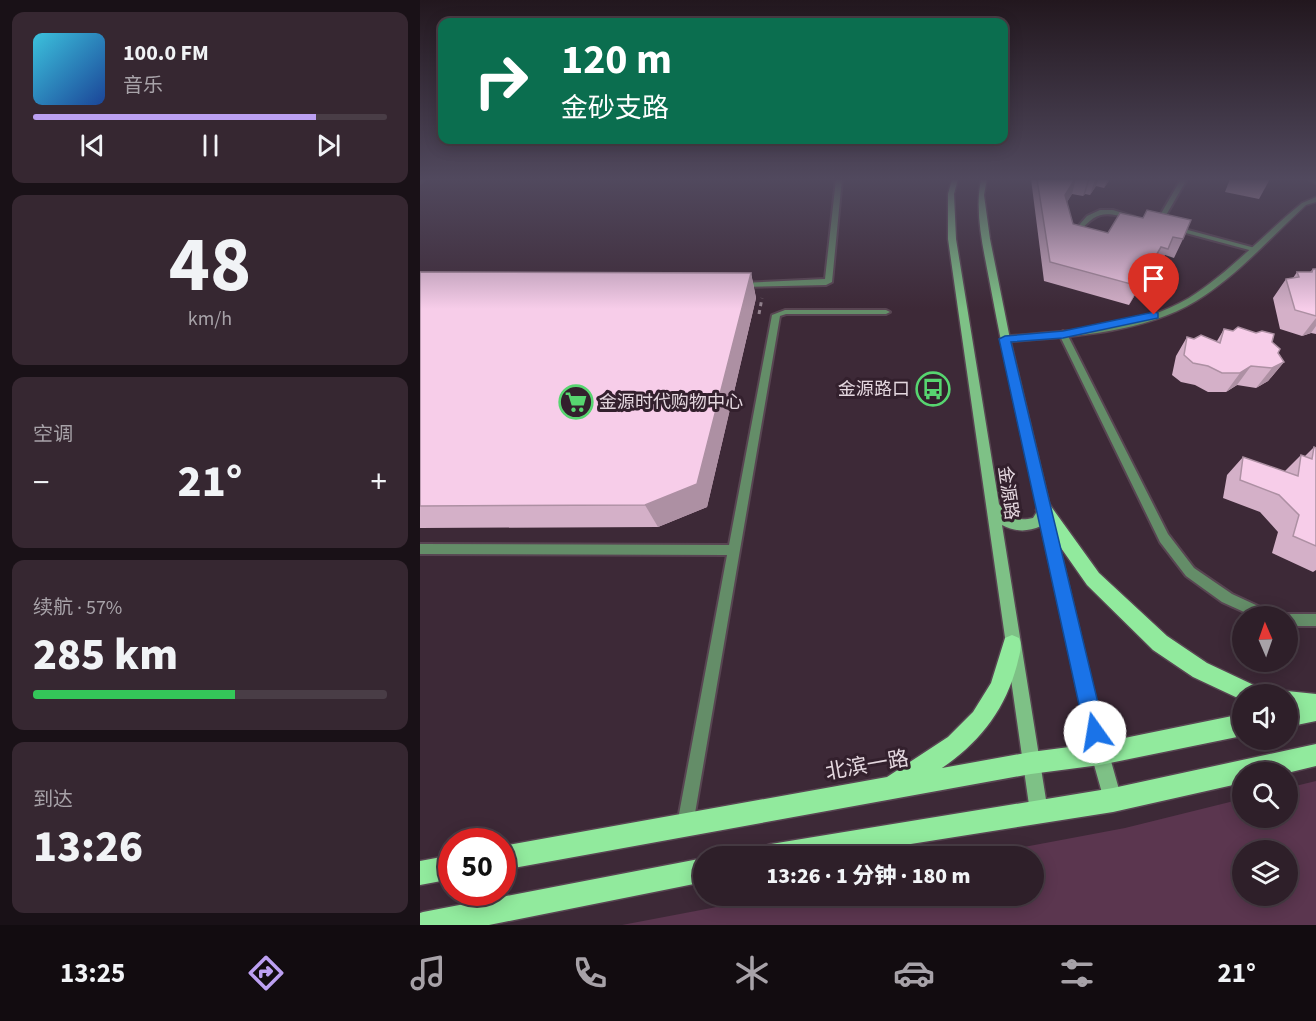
<!DOCTYPE html>
<html lang="zh">
<meta charset="utf-8">
<style>
:root{--surface:#2e1f29;--page:#362731;--text:#f1f3f6;--muted:#a7a2a8;--line:#493d46;--accent:#bca0f2}
body{margin:0;font-family:"Source Sans 3","Noto Sans SC",sans-serif;background:var(--page);color:var(--text);height:100vh;display:flex;flex-direction:column;font-size:22px;white-space:nowrap}
*{box-sizing:border-box;margin:0}
p{font-size:20px;color:var(--muted)}
.icon{flex:none;width:33px;height:33px;fill:none;stroke:currentColor;stroke-width:2;stroke-linecap:round;stroke-linejoin:round}
.map{position:relative;flex:1;overflow:hidden}
.panel{display:flex;flex-direction:column;gap:12px;padding:12px;background:#191117;width:420px}
.panel>*{flex:none}
.top-card{position:absolute;left:18px;top:18px;width:570px;height:126px;border-radius:12px;box-shadow:0 3px 15px #0003,0 0 0 2px var(--line);background:#0b6e4f;color:#fff;overflow:hidden}
.needle{width:39px;rotate:358deg}
.buttons{position:absolute;left:812px;top:606px;display:grid;gap:12px}
.buttons a{display:grid;place-items:center;width:66px;height:66px;border-radius:50%;background:var(--surface);box-shadow:0 3px 15px #0003,0 0 0 2px var(--line);font-size:30px}
.speed{position:absolute;left:18px;top:828px;display:flex;gap:12px;font-size:30px;font-weight:700;text-align:center}
.speed>*{display:grid;place-content:center;width:78px;height:78px;border-radius:50%;background:var(--surface);box-shadow:0 3px 15px #0003,0 0 0 2px var(--line);line-height:1}
.speed .limit{border:9px solid #d22;background:#fff;color:#111}
.pin{position:absolute;display:grid;place-items:center;width:51px;height:51px;color:#fff;margin:-62px -26px;border-radius:50% 50% 50% 0;rotate:-45deg;box-shadow:0 0 6px #0007}
.pin .icon{rotate:45deg}
.me{position:absolute;width:66px;margin:-33px;rotate:347deg;stroke-linejoin:round;filter:drop-shadow(0 0 4px #0008)}
.turn{display:flex;align-items:center;gap:21px;height:126px;padding:0 24px;font-size:27px}
.turn .icon{width:78px;height:78px;stroke-width:2.5}
.turn b{display:block;font-size:42px;line-height:51px}
.big{font-size:45px;font-weight:800;line-height:1.1}
.panel .card{flex:1;display:flex;flex-direction:column;justify-content:center;gap:9px;min-width:0;padding:0 21px;border-radius:12px;background:var(--page)}
.panel .dial{align-items:center;gap:0}
.dial b{font-size:78px;line-height:1}
.song{display:flex;align-items:center;gap:18px}
.cover{width:72px;height:72px;border-radius:9px;background:linear-gradient(135deg,hsl(190 70% 55%),hsl(220 70% 35%))}
.played{height:6px;border-radius:3px;background:linear-gradient(90deg,var(--accent) 80%,var(--line) 80%)}
.keys{display:flex;justify-content:space-around;direction:ltr}
.heat{display:flex;justify-content:space-between;align-items:center;font-size:33px;direction:ltr}
.charge{height:9px;border-radius:4px;background:linear-gradient(90deg,#34c759 57%,var(--line) 0)}
.trip{position:absolute;left:273px;top:846px;width:351px;height:60px;border-radius:30px;background:var(--surface);box-shadow:0 3px 15px #0003,0 0 0 2px var(--line);font-weight:800;line-height:60px;text-align:center}
.tab-bar{display:flex;height:96px;justify-content:space-around;align-items:center;background:#120c10;color:var(--muted)}
.tab-bar .icon{width:42px;height:42px}
.tab-bar .active{color:var(--accent)}
.tab-bar b{font-size:27px;color:var(--text)}
main{display:flex;flex:1;min-height:0}
.map>svg:first-child{display:block}
</style>
<main>
<section class="panel">
<div class="card">
<div class="song"><i class="cover"></i><div><b>100.0 FM</b><p>音乐</p></div></div>
<div class="played"></div>
<div class="keys"><svg class="icon" aria-label="previous" viewBox="0 0 24 24"><path d="M18 5L8 12l10 7zM5 5v14"/></svg><svg class="icon" aria-label="pause" viewBox="0 0 24 24"><path d="M8 5v14M16 5v14"/></svg><svg class="icon" aria-label="next" viewBox="0 0 24 24"><path d="M6 5l10 7-10 7zM19 5v14"/></svg></div>
</div>
<div class="card dial"><b>48</b><p>km/h</p></div>
<div class="card"><p>空调</p>
<div class="heat"><a>−</a><b class="big">21°</b><a>+</a></div>
</div>
<div class="card"><p>续航 · 57%</p><b class="big">285 km</b><div class="charge"></div></div>
<div class="card"><p>到达</p><b class="big">13:26</b></div>
</section>
<div class="map">
<svg width="896" height="925" viewBox="0 0 896 925">
<rect width="100%" height="100%" fill="#3d2937"/>
<path fill="#5b364f" fill-rule="evenodd" d="M896,781V925H202L355,896H614V856H557L705,828L822,799V818H867V788ZM822,850H867V896H822Z"/>
<g fill="none" stroke-linecap="round" stroke-linejoin="round">
<g stroke="#584552" stroke-width="4">
<g id="service">
<polygon points="0,179 5,179 0,183"/>
<polygon points="416,179 422,179 412,282 406,285 318,287 317,285 321,283 405,279"/>
<polygon points="761,179 767,179 741,224 736,225 735,224"/>
<path d="M680,210H693L715,217L712,219C684,212 678,210 658,233H654V231L667,216Z"/>
<polygon points="753,226 835,248 836,249 833,251 751,229 751,227"/>
<polygon points="365,310 466,310 470,312 466,314 366,314 360,316 273,825 271,831 265,833 259,831 257,825 307,555 0,554 0,544 309,545 352,315"/>
<polygon points="643,331 647,334 748,534 774,568 812,594 851,612 852,616 833,616 802,602 766,576 740,542 639,334"/>
<polygon points="867,614 896,614 896,626 867,626 867,616 862,616"/>
</g>
</g>
<g stroke="#584552" stroke-width="3">
<polygon id="minor" points="888,179 896,179 896,184"/>
</g>
<g stroke="#584552" stroke-width="3">
<path id="tertiary" d="M896,197V202L886,205C851,237 817,276 776,301C722,334 646,337 585,342L580,339L585,336C645,331 715,330 769,298C809,273 845,233 882,203Z"/>
</g>
<g stroke="#584552" stroke-width="3">
<path id="secondary" d="M532,179H538L534,194L536,239L579,504C588,517 597,522 613,518L618,510C601,435 584,360 570,284C564,251 554,213 561,179H567L564,195L570,239L590,339L689,754L702,800L700,807L693,809L686,807L684,800L671,754L621,526C607,532 596,532 582,525L628,812L626,819L619,821L612,819L610,812L528,239V194Z"/>
</g>
<g stroke="#584552" stroke-width="3">
<g id="primary">
<polygon points="624,503 630,505 679,573 747,636 787,663 838,687 841,694 822,694 822,700 773,677 733,650 667,585 618,515 616,510 618,505"/>
<path d="M592,635L599,638C603,647 599,655 597,665C585,710 560,742 522,768L611,752L680,743L822,714V736L680,765L611,774L82,870V846L467,777L528,737L553,712L571,683L585,638Z"/>
<polygon points="867,691 896,694 896,721 867,727 867,694 859,694"/>
<polygon points="896,744 896,766 867,773 822,772 822,783 693,812 415,856 339,856 342,847 351,844 693,788"/>
<polygon points="32,855 32,879 0,885 0,861"/>
<polygon points="284,858 284,882 69,925 0,925 0,913 3,912"/>
</g>
</g>
<polyline stroke="#94838e" stroke-width="3" stroke-dasharray="4 4" stroke-linecap="butt" points="339,314 342,298"/>
<use href="#service" fill="#648d68" fill-rule="evenodd"/>
<use href="#minor" fill="#648d68" fill-rule="evenodd"/>
<use href="#tertiary" fill="#648d68" fill-rule="evenodd"/>
<use href="#secondary" fill="#7ec186" fill-rule="evenodd"/>
<use href="#primary" fill="#91ea9d" fill-rule="evenodd"/>
</g>
<g fill="#d4b0c8">
<polygon points="611,179 690,179 684,188 676,186 670,195 665,194 663,196 652,194 647,202 653,224 688,233 700,213 763,239 754,258 745,255 739,267 732,266 709,305 624,281"/>
<polygon points="810,179 850,179 839,199 805,192"/>
<polygon points="893,269 896,269 896,334 891,333 882,336 860,329 853,298 866,279 873,278 877,272 890,272"/>
<polygon points="0,272 331,273 336,298 287,507 238,527 0,528"/>
<polygon points="804,329 852,342 864,362 848,381 836,388 817,385 806,392 788,392 775,385 761,382 752,375 756,356 767,337 774,339 797,341"/>
<polygon points="894,447 896,448 896,570 893,572 852,553 858,532 840,512 803,498 807,475 823,457 864,472 881,455 884,457"/>
</g>
<g fill="#ad90a3">
<polygon points="655,179 656,179 652,194 640,213 645,195"/>
<polygon points="668,179 670,179 665,194 663,196"/>
<polygon points="675,179 679,179 676,186 670,195"/>
<polygon points="687,179 690,179 684,188"/>
<polygon points="741,247 732,266 709,305 718,286"/>
<polygon points="331,273 336,298 287,507 238,527 225,505"/>
<polygon points="896,318 896,326 891,333 882,336"/>
<polygon points="864,362 848,381 836,388 852,368"/>
<polygon points="831,366 817,385 806,392 820,373"/>
</g>
<g fill="#f7cde9" stroke="#ad90a3" stroke-width="1.5">
<polygon points="617,179 655,179 645,195 653,224 688,233 700,213 723,218 727,210 771,220 763,239 753,237 748,249 741,247 718,286 630,262"/>
<polygon points="893,269 896,269 896,316 875,310 866,279 879,277 877,272 892,272"/>
<polygon points="0,272 331,273 277,484 225,505 0,506"/>
<polygon points="818,327 836,333 842,331 854,334 852,342 860,349 858,353 864,362 852,368 831,366 820,373 802,373 788,366 773,363 764,355 767,337 774,339 781,335 800,343 804,329 813,331"/>
<polygon points="894,447 896,448 896,546 873,536 879,515 859,495 820,480 823,457 878,476 881,455 892,459"/>
</g>
<linearGradient id="sky" x2="0" y2="1"><stop stop-color="#22171e"/><stop offset="0.58" stop-color="#51495e"/><stop offset="1" stop-color="#51495e" stop-opacity="0"/></linearGradient>
<rect width="896" height="309" fill="url(#sky)"/>
<polygon fill="#1a73e8" stroke="#114b97" stroke-width="1.5" points="734,312 738,313 738,318 643,338 591,342 685,732 682,739 675,742 668,739 665,732 579,339 585,336 643,331"/>
<defs>
<g id="bus-ring" transform="scale(1.725)"><circle r="9.5" fill="#33202d" stroke="#57d570" stroke-width="1.5"/><path d="M-5-6H5V4H4V6H2V4H-2V6H-4V4H-5ZM-3.5-4V0h7V-4ZM-3.5 1.2v1.5H-2V1.2ZM2 1.2v1.5H3.5V1.2Z" fill="#57d570"/></g>
<g id="supermarket-ring" transform="scale(1.725)"><circle r="9.5" fill="#33202d" stroke="#57d570" stroke-width="1.5"/><path d="M-6-5.5h2.5l.6 2H6L4.5 2H-2.5L-4.4-4H-6ZM-1.5 3.2a1.3 1.3 0 1 0 .1 0ZM3 3.2a1.3 1.3 0 1 0 .1 0Z" fill="#57d570"/></g>
</defs>
<g fill-rule="evenodd">
<use href="#bus-ring" x="513" y="389"/>
<use href="#supermarket-ring" x="156" y="402"/>
</g>
<g text-anchor="middle" dominant-baseline="central" stroke-width="6" stroke-linejoin="round" paint-order="stroke">
<g font-size="18" fill="#e4d7df" stroke="#33202d" text-anchor="end">
<text x="490" y="389">金源路口</text>
<text x="179" y="402" text-anchor="start">金源时代购物中心</text>
</g>
<g font-size="18" fill="#e4d7df" stroke="#33202d">
<text transform="translate(588 493) rotate(82)">金源路</text>
</g>
<g font-size="21" fill="#e4d7df" stroke="#33202d">
<text transform="translate(447 765) rotate(-10)">北滨一路</text>
</g>
</g>
</svg>
<div class="buttons">
<a><svg class="needle" viewBox="-14 -14 28 28"><path d="M0-13l5 13h-10z" fill="#e53935"/><path d="M0 13l5-13h-10z" fill="#a7a2a8"/></svg></a>
<a><svg class="icon" aria-label="sound" viewBox="0 0 24 24"><path d="M4 9h4l5-4v14l-5-4H4zM17 9q2 3 0 6"/></svg></a>
<a><svg class="icon" aria-label="search" viewBox="0 0 24 24"><circle cx="10" cy="10" r="6"/><path d="M15 15l6 6"/></svg></a>
<a><svg class="icon" aria-label="layers" viewBox="0 0 24 24"><path d="M12 4l9 5-9 5-9-5zM3 14l9 5 9-5"/></svg></a>
</div>
<div class="speed"><div class="limit">50</div></div>
<div class="pin" style="left:734px;top:315px;background:#d93025"><svg class="icon" aria-label="arrive" viewBox="0 0 24 24"><path d="M6 21V4h12l-3 4 3 4H6"/></svg></div>
<svg class="me" style="left:675px;top:732px" viewBox="-20 -20 40 40"><circle r="19" fill="#fff"/><path d="M0-13L10 11 0 6-10 11z" fill="#1a73e8"/></svg>
<div class="trip">13:26 · 1 分钟 · 180 m</div>
<div class="top-card">
<div class="turn"><svg class="icon" aria-label="right" viewBox="0 0 24 24"><path d="M7 20v-9h11M14 6l5 5-5 5"/></svg><div><b>120 m</b>金砂支路</div></div>
</div>
</div>
</main>
<nav class="tab-bar">
<b>13:25</b>
<svg class="icon active" aria-label="directions" viewBox="0 0 24 24"><path d="M12 3l9 9-9 9-9-9zM9 14v-3h6M13 9l2 2-2 2"/></svg>
<svg class="icon" aria-label="music" viewBox="0 0 24 24"><path d="M9 18V5l10-2v13"/><circle cx="6" cy="18" r="3"/><circle cx="16" cy="16" r="3"/></svg>
<svg class="icon" aria-label="phone" viewBox="0 0 24 24"><path d="M5 4h4l2 5-3 2q2 4 5 5l2-3 5 2v4C11 20 4 13 5 4z"/></svg>
<svg class="icon" aria-label="climate" viewBox="0 0 24 24"><path d="M12 3v18M4 7l16 10M4 17L20 7"/></svg>
<svg class="icon" aria-label="car" viewBox="0 0 24 24"><path d="M5 17H2v-5l4-1 3-4h7l3 4 3 1v5h-3M9 17h6M6 11h13"/><circle cx="7" cy="17" r="2"/><circle cx="17" cy="17" r="2"/></svg>
<svg class="icon" aria-label="filters" viewBox="0 0 24 24"><path d="M4 7h16M4 17h16"/><circle cx="9" cy="7" r="2"/><circle cx="15" cy="17" r="2"/></svg>
<b>21°</b>
</nav>
